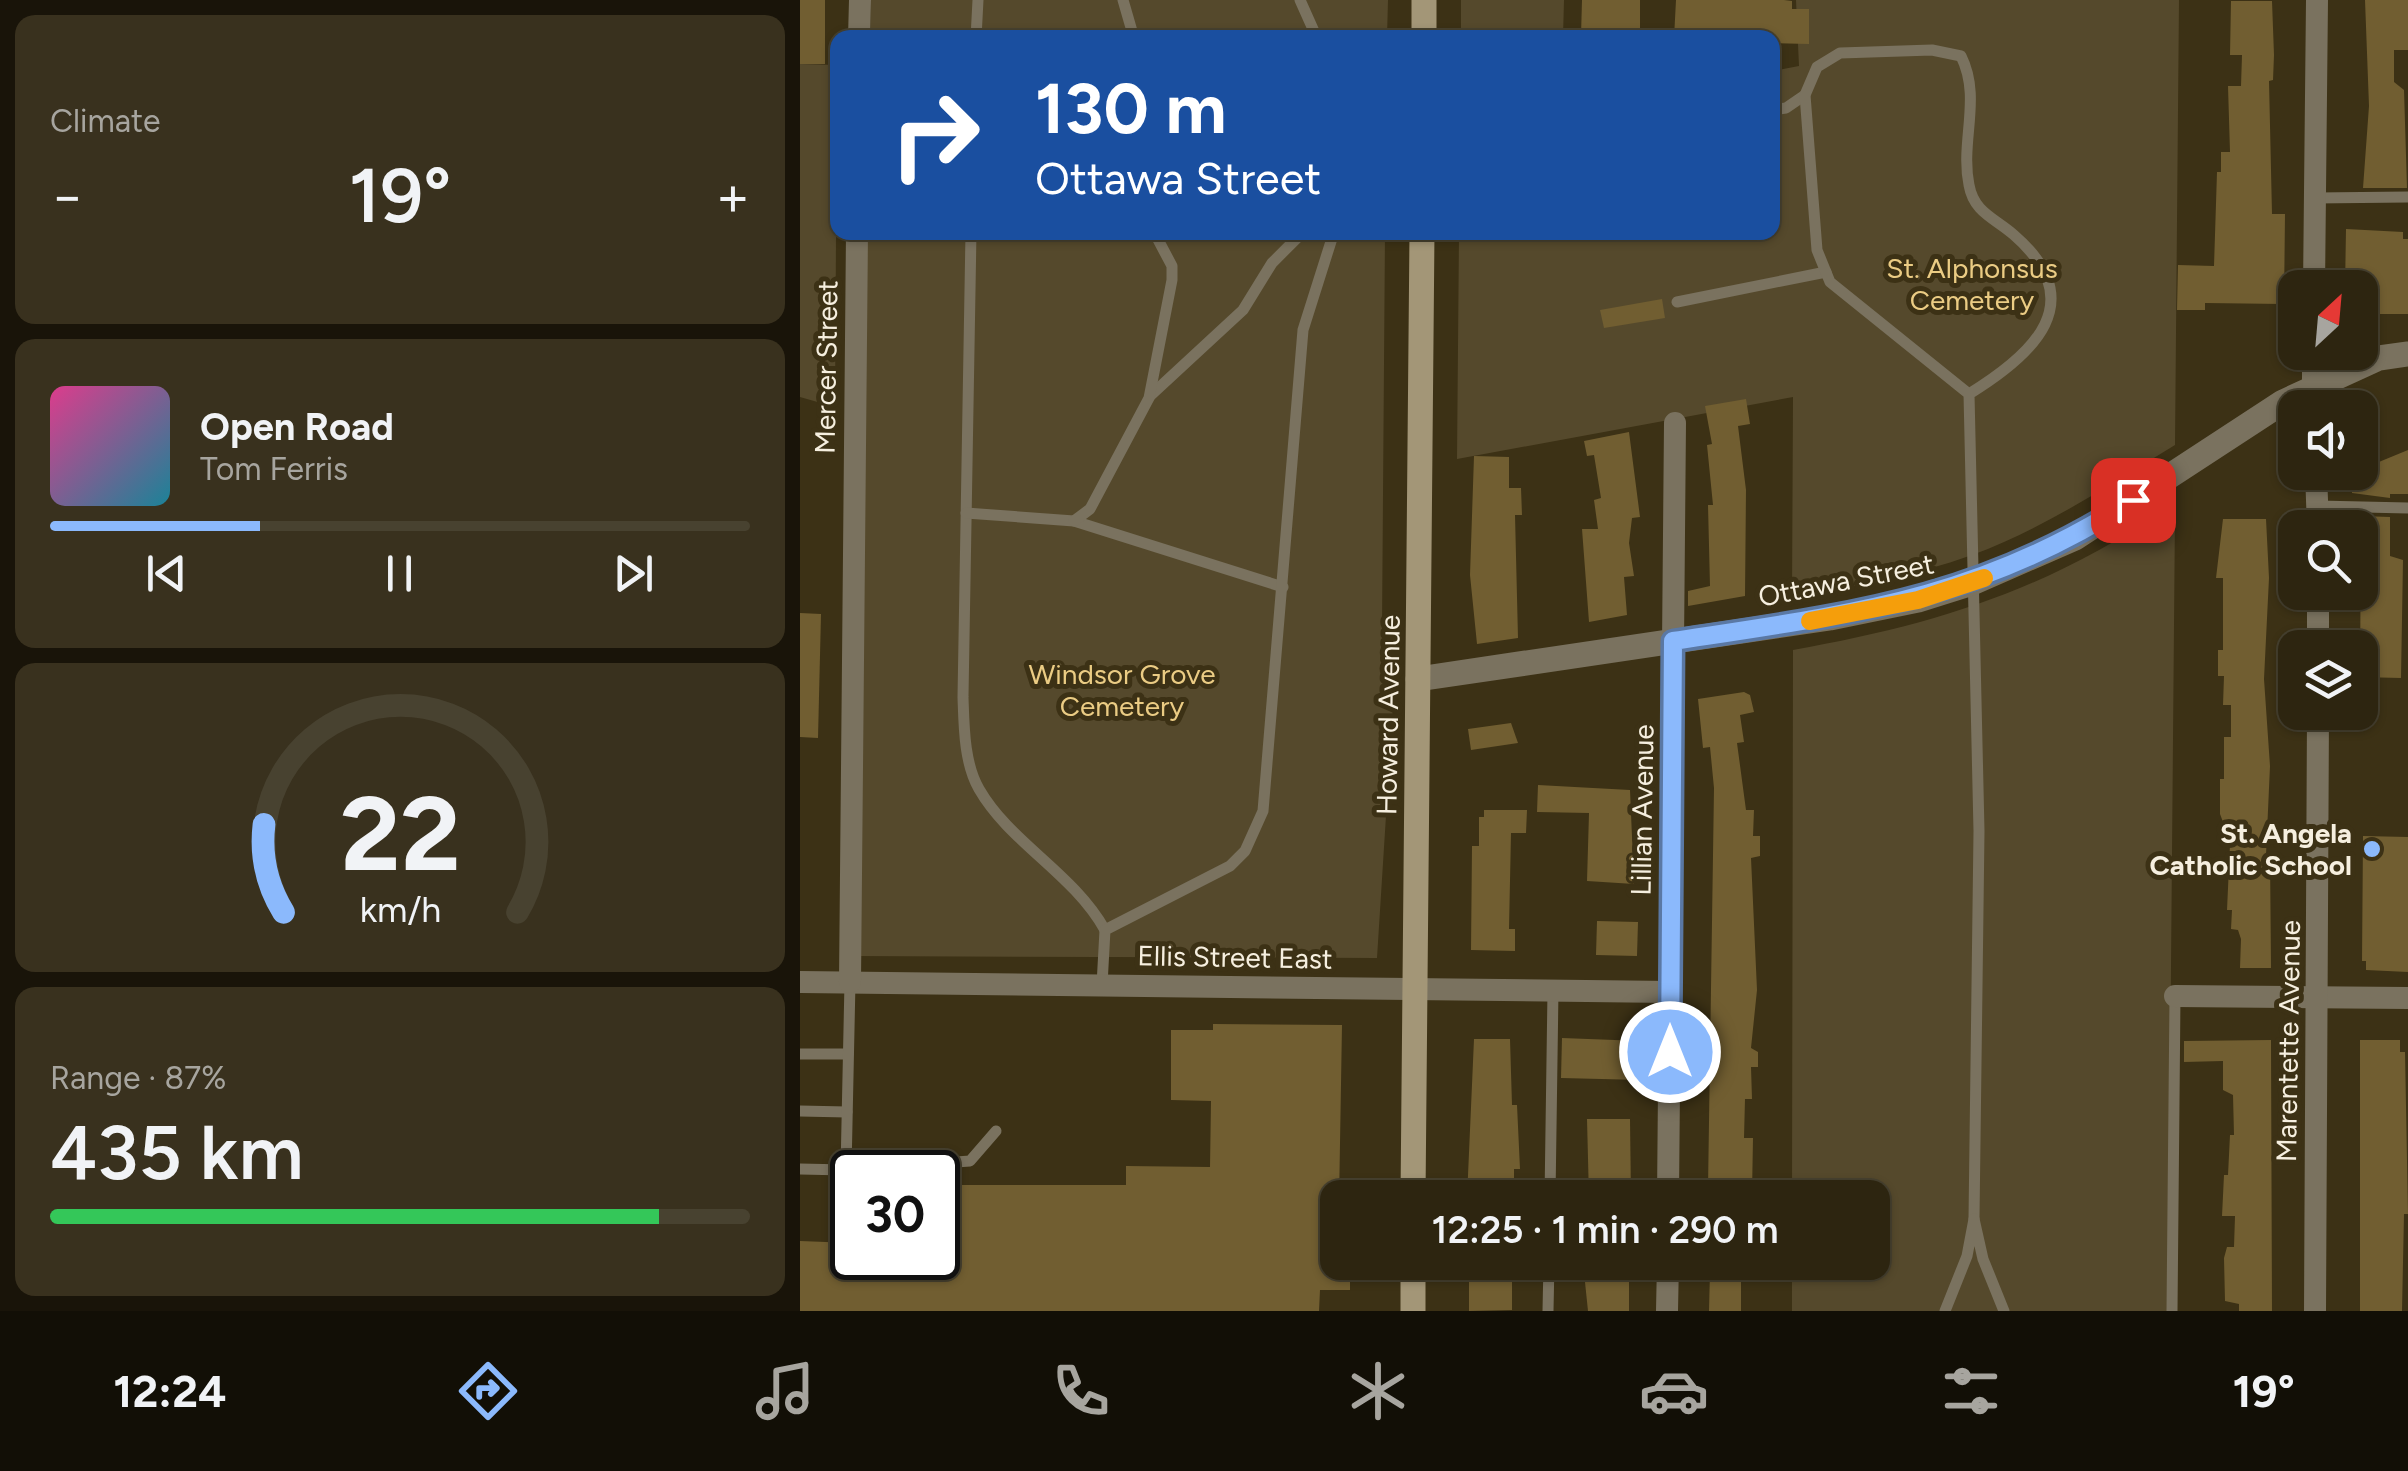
<!DOCTYPE html>
<meta charset="utf-8">
<style>
:root{--surface:#2d2510;--page:#39311e;--text:#f1f3f6;--muted:#a7a59f;--line:#484230;--accent:#8bb9fc}
body{margin:0;font-family:Figtree,sans-serif;background:var(--page);color:var(--text);height:100vh;display:flex;flex-direction:column;font-size:38px;white-space:nowrap}
*{box-sizing:border-box;margin:0}
p{font-size:32px;color:var(--muted)}
.icon{flex:none;width:55px;height:55px;fill:none;stroke:currentColor;stroke-width:2;stroke-linecap:round;stroke-linejoin:round}
.map{position:relative;flex:1;overflow:hidden}
.sheet{display:flex;flex-direction:column;gap:15px;padding:15px;background:#191409;width:800px}
.sheet>*{flex:none}
.guide{position:absolute;left:30px;top:30px;width:950px;height:210px;border-radius:20px;box-shadow:0 2px 8px #0004,0 0 0 2px var(--line);background:#1a4fa0;color:#fff;overflow:hidden}
.needle{width:65px;rotate:26deg}
.tools{position:absolute;left:1478px;top:270px;display:grid;gap:20px}
.tools a{display:grid;place-items:center;width:100px;height:100px;border-radius:20px;background:var(--surface);box-shadow:0 2px 8px #0004,0 0 0 2px var(--line);font-size:50px}
.speed{position:absolute;left:30px;top:1150px;display:flex;gap:20px;font-size:50px;font-weight:700;text-align:center}
.speed>*{display:grid;place-content:center;width:130px;height:130px;border-radius:50%;background:var(--surface);box-shadow:0 2px 8px #0004,0 0 0 2px var(--line);line-height:1}
.speed .limit{border:5px solid #111;border-radius:15px;background:#fff;color:#111}
.pin{position:absolute;display:grid;place-items:center;width:85px;height:85px;color:#fff;margin:-42px;border-radius:20px;box-shadow:0 5px 15px #0006}
.me{position:absolute;width:110px;margin:-55px;rotate:0deg;stroke-linejoin:round;filter:drop-shadow(0 0 8px #0008)}
.turn{display:flex;align-items:center;gap:35px;height:210px;padding:0 40px;font-size:45px}
.turn .icon{width:130px;height:130px;stroke-width:2.5}
.turn b{display:block;font-size:70px;line-height:85px}
.big{font-size:75px;font-weight:600;line-height:1.1}
.sheet .tile{flex:1;display:flex;flex-direction:column;justify-content:center;gap:15px;min-width:0;padding:0 35px;border-radius:20px;background:var(--page)}
.sheet .dial{align-items:center;gap:0}
.dial svg{height:260px;overflow:visible;fill:none;stroke:var(--line);stroke-width:7;stroke-linecap:round;text-anchor:middle}
.dial text{fill:var(--text);stroke:none}
.song{display:flex;align-items:center;gap:30px}
.cover{width:120px;height:120px;border-radius:15px;background:linear-gradient(135deg,hsl(330 70% 55%),hsl(190 70% 35%))}
.played{height:10px;border-radius:5px;background:linear-gradient(90deg,var(--accent) 30%,var(--line) 30%)}
.keys{display:flex;justify-content:space-around;direction:ltr}
.heat{display:flex;justify-content:space-between;align-items:center;font-size:55px;direction:ltr}
.charge{height:15px;border-radius:8px;background:linear-gradient(90deg,#34c759 87%,var(--line) 0)}
.trip{position:absolute;left:520px;top:1180px;width:570px;height:100px;border-radius:20px;background:var(--surface);box-shadow:0 2px 8px #0004,0 0 0 2px var(--line);font-weight:600;line-height:100px;text-align:center}
.dock{display:flex;height:160px;justify-content:space-around;align-items:center;background:#120f06;color:var(--muted)}
.dock .icon{width:70px;height:70px}
.dock .active{color:var(--accent)}
.dock b{font-size:45px;color:var(--text)}
main{display:flex;flex:1;min-height:0}
.map>svg:first-child{display:block}
</style>
<main>
<section class="sheet">
<div class="tile"><p>Climate</p>
<div class="heat"><a>−</a><b class="big">19°</b><a>+</a></div>
</div>
<div class="tile">
<div class="song"><i class="cover"></i><div><b>Open Road</b><p>Tom Ferris</p></div></div>
<div class="played"></div>
<div class="keys"><svg class="icon" aria-label="previous" viewBox="0 0 24 24"><path d="M18 5L8 12l10 7zM5 5v14"/></svg><svg class="icon" aria-label="pause" viewBox="0 0 24 24"><path d="M8 5v14M16 5v14"/></svg><svg class="icon" aria-label="next" viewBox="0 0 24 24"><path d="M6 5l10 7-10 7zM19 5v14"/></svg></div>
</div>
<div class="tile dial"><svg viewBox="0 0 100 80">
<path d="M14 69A42 42 0 1 1 86 69"/>
<path d="M14 69A42 42 0 0 1 8 42" stroke="#8bb9fc"/>
<text x="50" y="56" font-size="32" font-weight="700">22</text>
<text x="50" y="72" font-size="11">km/h</text>
</svg></div>
<div class="tile"><p>Range · 87%</p><b class="big">435 km</b><div class="charge"></div></div>
</section>
<div class="map">
<svg width="1608" height="1311" viewBox="0 0 1608 1311">
<rect width="100%" height="100%" fill="#3c3115"/>
<g fill="#55492c">
<polygon points="71,0 588,0 587,37 70,38"/>
<polygon points="661,0 764,0 763,37 661,37"/>
<path d="M996,0H1379L1375,445C1309,485 1245,528 1172,555C1114,576 1052,587 992,598L993,397L657,459L659,233L972,232L973,71L999,66Z"/>
<polygon points="0,64 37,65 35,407 0,397"/>
<polygon points="66,233 585,233 582,629 597,642 577,958 50,956"/>
<path d="M1371,505L1375,512L1368,1311H992V1263L1072,1262V1198L992,1197L993,650C1135,625 1251,589 1371,505Z"/>
</g>
<g fill="#715e31">
<rect x="0" y="0" width="25" height="64"/>
<polygon points="782,0 840,0 840,36 781,36"/>
<polygon points="984,0 992,1 992,9 1009,9 1009,44 972,43 971,37 874,38 876,0"/>
<polygon points="1565,0 1608,0 1608,50 1594,50 1594,82 1604,90 1607,188 1563,188 1569,106"/>
<polygon points="1431,1 1472,1 1474,55 1473,80 1469,81 1472,214 1485,214 1484,304 1405,303 1405,310 1377,310 1378,265 1414,266 1417,172 1421,172 1421,152 1430,152 1428,86 1441,86 1442,55 1430,55"/>
<polygon points="1546,229 1603,232 1603,239 1608,239 1608,314 1560,314 1560,288 1545,288"/>
<polygon points="862,299 865,318 804,328 800,310"/>
<polygon points="946,399 950,424 938,426 946,490 945,596 888,606 888,591 910,586 908,505 913,505 907,445 912,444 905,406"/>
<polygon points="829,432 840,517 832,518 829,543 834,576 824,577 827,615 789,622 782,529 798,529 794,500 801,498 794,455 787,456 784,441"/>
<polygon points="1608,450 1608,494 1590,494 1590,498 1552,493 1552,472 1560,472 1560,464 1574,464"/>
<polygon points="674,456 709,457 709,488 721,488 722,515 715,515 718,638 677,644 670,575"/>
<polygon points="1561,516 1590,517 1590,556 1603,560 1601,678 1560,677"/>
<polygon points="1423,519 1466,519 1469,578 1464,679 1470,766 1466,855 1470,855 1471,968 1440,968 1441,939 1438,930 1431,929 1432,910 1427,910 1431,822 1423,822 1420,814 1420,779 1424,779 1424,737 1431,737 1431,705 1423,705 1424,676 1418,676 1418,650 1423,650 1423,578 1416,578"/>
<polygon points="0,613 21,614 18,738 0,737"/>
<polygon points="944,692 950,695 954,712 940,715 944,742 937,743 946,810 954,810 953,836 960,836 960,856 951,858 957,990 951,1048 958,1052 958,1067 951,1067 952,1099 945,1099 944,1138 953,1138 952,1194 916,1195 916,1188 908,1188 914,788 910,747 903,748 898,699"/>
<polygon points="711,723 718,743 671,750 668,729"/>
<polygon points="738,785 830,790 834,884 787,881 789,813 737,812"/>
<polygon points="684,810 727,810 726,833 711,833 709,929 715,929 715,951 671,950 672,846 679,846 679,817 684,817"/>
<polygon points="1563,836 1608,837 1608,972 1566,970 1566,961 1562,961"/>
<polygon points="797,921 838,922 837,956 796,955"/>
<polygon points="413,1024 542,1025 538,1262 550,1262 550,1290 520,1290 519,1311 0,1311 0,1241 52,1243 52,1258 138,1258 138,1185 326,1185 326,1166 410,1167 411,1101 371,1100 371,1030 413,1030"/>
<polygon points="762,1038 841,1041 841,1080 761,1078"/>
<polygon points="674,1039 710,1039 712,1105 717,1105 720,1169 714,1169 714,1190 708,1190 708,1198 667,1198"/>
<polygon points="1471,1040 1472,1311 1439,1311 1439,1304 1425,1301 1424,1258 1427,1247 1434,1247 1435,1216 1422,1216 1424,1175 1428,1175 1430,1135 1434,1135 1433,1095 1423,1090 1423,1061 1384,1062 1384,1041"/>
<polygon points="1560,1040 1600,1040 1600,1052 1605,1052 1608,1214 1604,1214 1602,1311 1560,1311"/>
<polygon points="787,1119 830,1119 831,1198 789,1198"/>
<polygon points="669,1262 712,1265 712,1310 669,1311"/>
<polygon points="829,1262 829,1311 788,1311 783,1263"/>
<polygon points="915,1269 941,1269 941,1311 909,1311 910,1271"/>
</g>
<g fill="none" stroke-linecap="round" stroke-linejoin="round">
<g stroke="#7a725f" stroke-width="11">
<polyline points="323,0 334,38"/>
<polyline points="500,0 517,38"/>
<polyline points="176,38 178,0"/>
<polyline points="972,110 986,108 1005,95"/>
<polyline points="1515,198 1608,197"/>
<path d="M171,232L163,697C164,726 164,763 179,789C210,843 273,873 305,930"/>
<polyline points="877,302 1026,272"/>
<path d="M1169,394L1030,282L1017,250L1005,95L1017,67L1040,53L1132,50L1161,56C1182,98 1160,141 1169,185C1174,213 1195,218 1214,235C1291,302 1234,354 1169,394L1179,831L1174,1219"/>
<polyline points="350,396 443,310 472,263 503,232"/>
<polyline points="1518,506 1608,508"/>
<polyline points="166,513 274,521 483,587"/>
<polyline points="274,521 290,509 349,398 372,280 372,266 354,232"/>
<polyline points="302,985 305,930 430,866 445,851 463,811 503,330 534,232"/>
<polyline points="0,1054 48,1054"/>
<polyline points="0,1111 47,1112"/>
<polyline points="0,1169 46,1170 50,982"/>
<polyline points="46,1170 170,1161 196,1131"/>
<polyline points="750,1198 753,990"/>
<polyline points="748,1311 749,1262"/>
<polyline points="1145,1311 1167,1256 1174,1219 1183,1259 1204,1311"/>
<polyline points="1372,1311 1375,996"/>
</g>
<g stroke="#7a725f" stroke-width="22">
<polyline points="59,38 60,0"/>
<polyline points="1514,288 1517,0"/>
<polyline points="1513,408 1513,352"/>
<polyline points="1516,472 1518,528"/>
<polyline points="1518,592 1518,648"/>
<polyline points="0,982 870,992"/>
<polyline points="50,982 57,232"/>
<polyline points="1375,996 1608,998"/>
<polyline points="868,1198 875,423"/>
<polyline points="867,1311 868,1262"/>
<polyline points="1515,1311 1518,712"/>
</g>
<polyline stroke="#7a725f" stroke-width="25" points="618,679 1030,618 1118,600 1172,583 1275,538 1483,402 1579,358 1608,354"/>
<g stroke="#a39677" stroke-width="25">
<polyline points="624,38 624,0"/>
<polyline points="613,1198 622,232"/>
<polyline points="613,1311 613,1262"/>
</g>
</g>
<g fill="none" stroke-linecap="round" stroke-linejoin="round">
<g stroke="#5a78a4" stroke-width="25">
<path id="route" d="M870,1052L873,641C1050,614 1179,600 1333,500"/>
</g>
<use href="#route" stroke="#8bb9fc" stroke-width="18"/>
<polyline stroke="#f59e0b" stroke-width="18" points="1010,621 1118,600 1184,578"/>
</g>
<circle fill="#8bb9fc" stroke="#3c3115" stroke-width="4" cx="1572" cy="849" r="10"/>
<g text-anchor="middle" dominant-baseline="central" stroke-width="10" stroke-linejoin="round" paint-order="stroke">
<g font-size="28" fill="#ebcc84" stroke="#3c3115">
<text x="1172" y="268">St. Alphonsus<tspan x="1172" dy="32">Cemetery</tspan></text>
<text x="322" y="674">Windsor Grove<tspan x="322" dy="32">Cemetery</tspan></text>
</g>
<g font-size="28" fill="#f6efdf" stroke="#3c3115">
<text transform="translate(26 367) rotate(-89)">Mercer Street</text>
<text transform="translate(1046 580) rotate(-11)">Ottawa Street</text>
<text transform="translate(588 715) rotate(-89)">Howard Avenue</text>
<text transform="translate(842 810) rotate(-89)">Lillian Avenue</text>
<text transform="translate(435 957) rotate(1)">Ellis Street East</text>
<text transform="translate(1488 1041) rotate(-89)">Marentette Avenue</text>
</g>
<g font-size="28" font-weight="bold" fill="#f6efdf" stroke="#3c3115" text-anchor="end">
<text x="1552" y="833">St. Angela<tspan x="1552" dy="32">Catholic School</tspan></text>
</g>
</g>
</svg>
<div class="tools">
<a><svg class="needle" viewBox="-14 -14 28 28"><path d="M0-13l5 13h-10z" fill="#e53935"/><path d="M0 13l5-13h-10z" fill="#a7a59f"/></svg></a>
<a><svg class="icon" aria-label="sound" viewBox="0 0 24 24"><path d="M4 9h4l5-4v14l-5-4H4zM17 9q2 3 0 6"/></svg></a>
<a><svg class="icon" aria-label="search" viewBox="0 0 24 24"><circle cx="10" cy="10" r="6"/><path d="M15 15l6 6"/></svg></a>
<a><svg class="icon" aria-label="layers" viewBox="0 0 24 24"><path d="M12 4l9 5-9 5-9-5zM3 14l9 5 9-5"/></svg></a>
</div>
<div class="speed"><div class="limit">30</div></div>
<div class="pin" style="left:1333px;top:500px;background:#d93025"><svg class="icon" aria-label="arrive" viewBox="0 0 24 24"><path d="M6 21V4h12l-3 4 3 4H6"/></svg></div>
<svg class="me" style="left:870px;top:1052px" viewBox="-20 -20 40 40"><circle r="17" fill="#8bb9fc" stroke="#fff" stroke-width="3"/><path d="M0-11L8 9 0 5-8 9z" fill="#fff"/></svg>
<div class="trip">12:25 · 1 min · 290 m</div>
<div class="guide">
<div class="turn"><svg class="icon" aria-label="right" viewBox="0 0 24 24"><path d="M7 20v-9h11M14 6l5 5-5 5"/></svg><div><b>130 m</b>Ottawa Street</div></div>
</div>
</div>
</main>
<nav class="dock">
<b>12:24</b>
<svg class="icon active" aria-label="directions" viewBox="0 0 24 24"><path d="M12 3l9 9-9 9-9-9zM9 14v-3h6M13 9l2 2-2 2"/></svg>
<svg class="icon" aria-label="music" viewBox="0 0 24 24"><path d="M9 18V5l10-2v13"/><circle cx="6" cy="18" r="3"/><circle cx="16" cy="16" r="3"/></svg>
<svg class="icon" aria-label="phone" viewBox="0 0 24 24"><path d="M5 4h4l2 5-3 2q2 4 5 5l2-3 5 2v4C11 20 4 13 5 4z"/></svg>
<svg class="icon" aria-label="climate" viewBox="0 0 24 24"><path d="M12 3v18M4 7l16 10M4 17L20 7"/></svg>
<svg class="icon" aria-label="car" viewBox="0 0 24 24"><path d="M5 17H2v-5l4-1 3-4h7l3 4 3 1v5h-3M9 17h6M6 11h13"/><circle cx="7" cy="17" r="2"/><circle cx="17" cy="17" r="2"/></svg>
<svg class="icon" aria-label="filters" viewBox="0 0 24 24"><path d="M4 7h16M4 17h16"/><circle cx="9" cy="7" r="2"/><circle cx="15" cy="17" r="2"/></svg>
<b>19°</b>
</nav>
